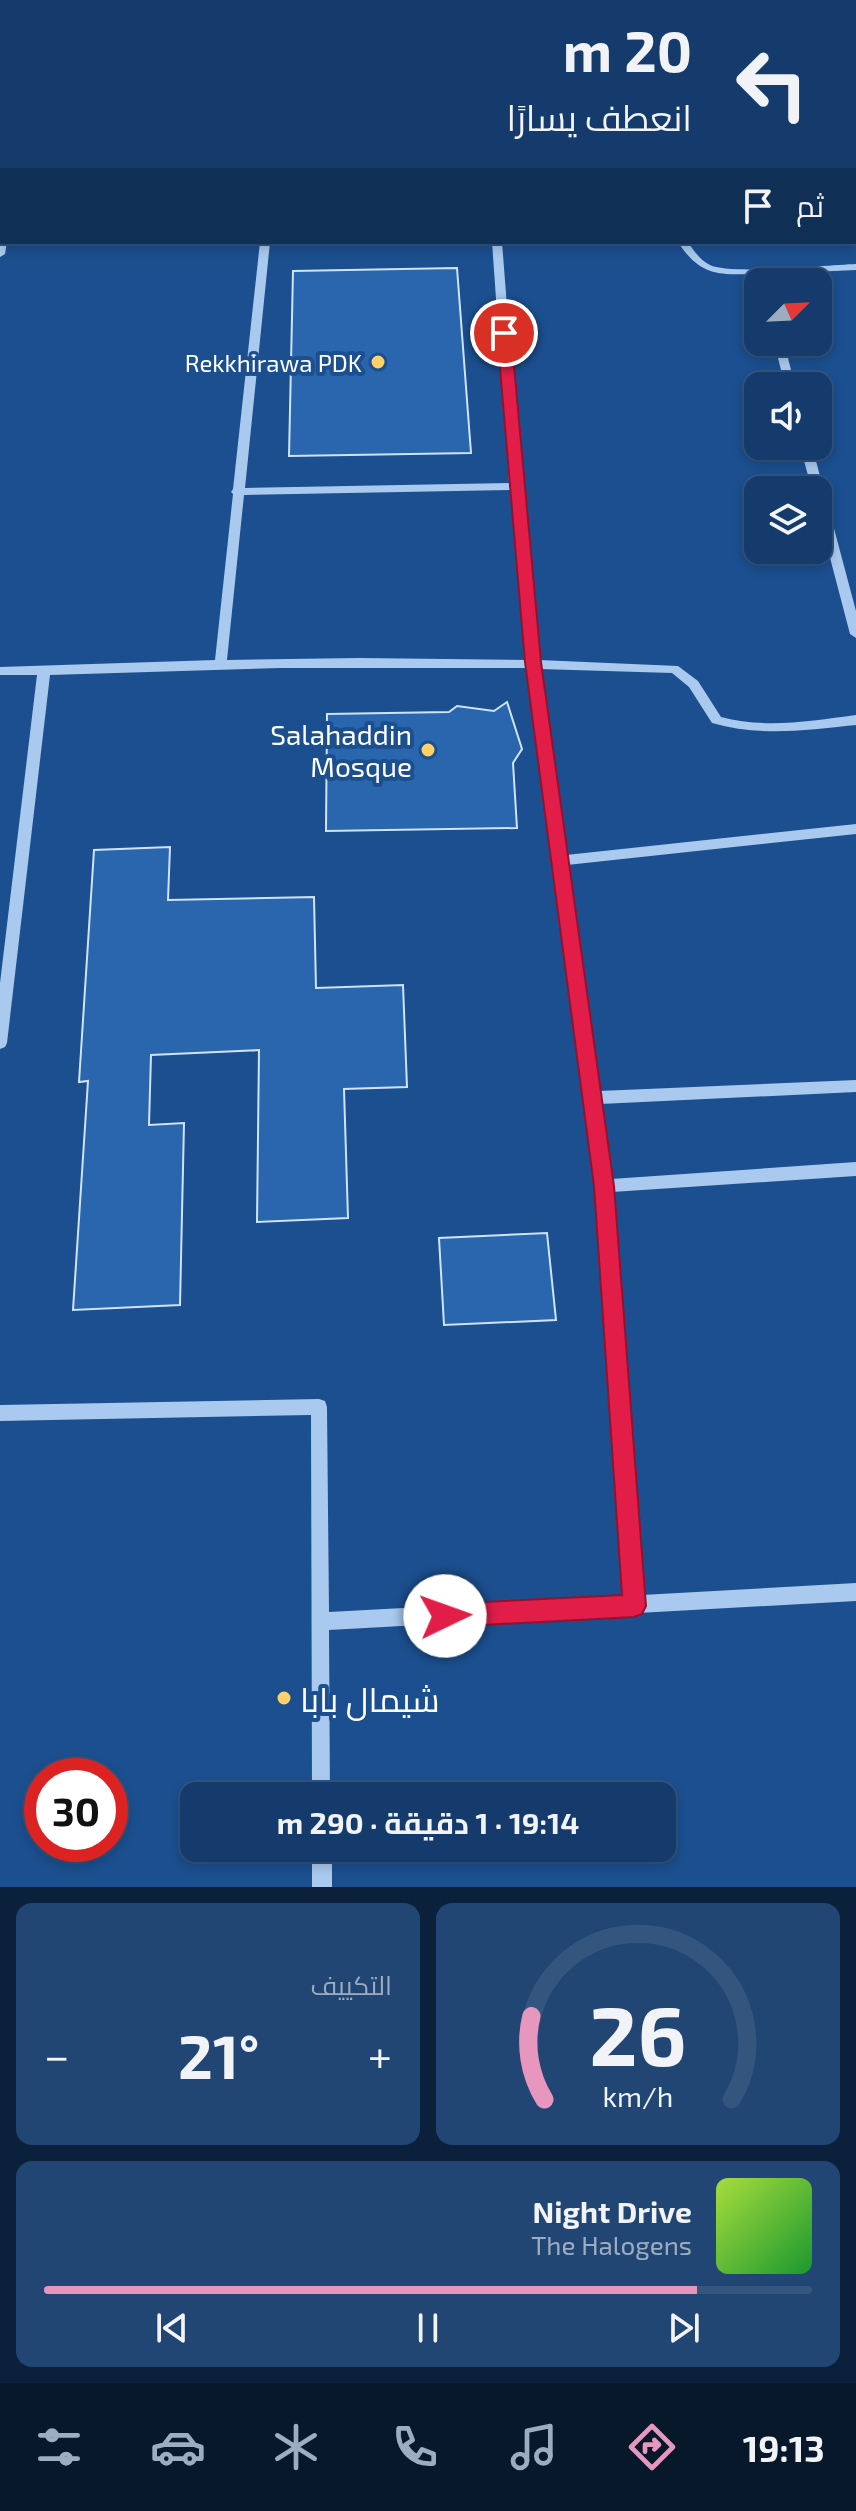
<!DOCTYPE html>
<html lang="ar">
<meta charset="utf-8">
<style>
:root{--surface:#143b6b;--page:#214673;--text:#f1f3f6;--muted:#9dadc1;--line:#33557e;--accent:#e797bd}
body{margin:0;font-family:"Exo 2",Cairo,sans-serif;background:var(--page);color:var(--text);direction:rtl;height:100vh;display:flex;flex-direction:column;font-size:30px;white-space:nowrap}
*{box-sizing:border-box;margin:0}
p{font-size:26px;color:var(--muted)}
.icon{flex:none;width:44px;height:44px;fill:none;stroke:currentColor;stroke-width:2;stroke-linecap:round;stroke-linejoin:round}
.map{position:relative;height:1887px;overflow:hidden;direction:ltr}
.side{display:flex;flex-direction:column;gap:16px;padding:16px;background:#0b203b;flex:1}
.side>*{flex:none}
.banner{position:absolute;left:0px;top:0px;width:856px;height:244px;box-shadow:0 4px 12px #0003,0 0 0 2px var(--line);direction:rtl;background:#143b6b;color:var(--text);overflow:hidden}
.needle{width:52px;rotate:66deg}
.tools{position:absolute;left:744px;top:268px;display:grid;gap:16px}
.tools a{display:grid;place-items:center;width:88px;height:88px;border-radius:16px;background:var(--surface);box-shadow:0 4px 12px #0003,0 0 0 2px var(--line);font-size:40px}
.speed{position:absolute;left:24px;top:1758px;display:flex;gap:16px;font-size:40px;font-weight:700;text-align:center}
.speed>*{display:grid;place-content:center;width:104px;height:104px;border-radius:50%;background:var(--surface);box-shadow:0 4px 12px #0003,0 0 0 2px var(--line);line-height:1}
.speed .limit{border:12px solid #d22;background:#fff;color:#111}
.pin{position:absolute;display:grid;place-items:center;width:68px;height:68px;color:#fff;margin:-34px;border:4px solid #fff;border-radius:50%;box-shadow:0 2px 8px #0007}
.me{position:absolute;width:88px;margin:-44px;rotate:87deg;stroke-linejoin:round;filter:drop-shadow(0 0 6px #0008)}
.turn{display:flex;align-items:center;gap:28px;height:168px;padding:0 32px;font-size:36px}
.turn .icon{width:104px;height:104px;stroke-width:2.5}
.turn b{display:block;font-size:56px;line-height:68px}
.then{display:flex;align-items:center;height:76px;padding:0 32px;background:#0003;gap:16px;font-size:30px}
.big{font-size:60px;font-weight:700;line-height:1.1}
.side .card{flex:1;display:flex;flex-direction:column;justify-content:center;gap:12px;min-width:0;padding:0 28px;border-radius:16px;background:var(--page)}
.side .dial{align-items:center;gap:0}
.dial svg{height:208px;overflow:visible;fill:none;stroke:var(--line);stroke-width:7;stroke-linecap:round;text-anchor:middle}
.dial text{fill:var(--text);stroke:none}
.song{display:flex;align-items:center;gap:24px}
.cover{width:96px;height:96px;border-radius:12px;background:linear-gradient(135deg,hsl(80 70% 55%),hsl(130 70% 35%))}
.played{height:8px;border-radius:4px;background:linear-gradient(90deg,var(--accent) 85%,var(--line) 85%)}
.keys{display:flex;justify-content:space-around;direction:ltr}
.heat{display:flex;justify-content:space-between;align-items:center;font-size:44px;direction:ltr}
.side .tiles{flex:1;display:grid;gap:16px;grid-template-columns:1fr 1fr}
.card:last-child{grid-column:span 2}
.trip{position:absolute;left:180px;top:1782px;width:496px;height:80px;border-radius:16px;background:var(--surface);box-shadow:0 4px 12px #0003,0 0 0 2px var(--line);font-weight:700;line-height:80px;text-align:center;direction:rtl}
.dock{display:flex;height:128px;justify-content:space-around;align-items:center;background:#08182b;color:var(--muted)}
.dock .icon{width:56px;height:56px}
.dock .current{color:var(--accent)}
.dock b{font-size:36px;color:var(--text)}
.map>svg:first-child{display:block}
</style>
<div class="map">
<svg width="856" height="1887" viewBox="0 0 856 1887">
<rect width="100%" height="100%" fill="#1b4f8f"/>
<g fill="#2a66ad" stroke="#cfe3fa" stroke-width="2">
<polygon points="457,268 471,453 289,456 293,271"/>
<polygon points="507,702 522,749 513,763 517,828 326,831 327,714 449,712 457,706 494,711"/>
<polygon points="170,847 168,900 314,897 316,988 403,985 407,1087 344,1089 348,1218 257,1222 259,1050 151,1055 149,1125 184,1123 180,1305 73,1310 88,1081 79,1082 94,850"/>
<polygon points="547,1233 556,1320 444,1325 439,1238"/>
</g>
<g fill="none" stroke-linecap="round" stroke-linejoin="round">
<g fill="#a9c9ee" fill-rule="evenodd">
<rect x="196" y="0" width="8" height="2"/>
<polygon points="773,0 781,0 782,2 774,2"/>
<rect x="854" y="58" width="2" height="6"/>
<rect x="0" y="61" width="2" height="6"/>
<rect x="854" y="167" width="2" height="6"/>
<rect x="0" y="196" width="2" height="6"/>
<polygon points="2,239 2,242 7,242 5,254 0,257 0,240"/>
<path d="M260,242H270L245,488L509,483L492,242H502L521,486L539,660L678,666L698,681L721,717C765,729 811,721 856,715V725C806,730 760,737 712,723L689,687L672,673L540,669L566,855L856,824V834L567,865L599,1091L856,1080V1092L600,1104L611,1179L856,1162V1176L612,1192L642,1595L856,1583V1601L329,1630L330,1796H312L311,1415L0,1421V1405L319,1399L325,1401L327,1407L329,1612L624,1596L596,1186L554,865L551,861L553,858L528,668H280L50,675L7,1043L5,1047L0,1049V983L37,675H0V667L215,660L233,494L231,492L233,489ZM510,490L527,660L359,658L227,660L244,495Z"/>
<path d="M678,242H688C694,251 700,260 710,265C730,275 828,265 856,264V270L766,274L768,282H758L756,274C718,275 700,276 678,242Z"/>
<polygon points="774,342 784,342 795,386 785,386"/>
<polygon points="800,446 812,446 856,611 856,638 850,634 818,512 818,490 812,490"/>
<rect x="312" y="1848" width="20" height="39"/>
</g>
</g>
<polygon fill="#e11d48" stroke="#92132f" stroke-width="2" points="504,329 511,333 541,662 614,1186 646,1606 642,1614 634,1617 445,1627 437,1624 434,1616 437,1607 445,1604 622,1595 594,1186 525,662 497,333"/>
<g fill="#ffd166" stroke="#1b4f8f" stroke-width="3">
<circle cx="378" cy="362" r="8"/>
<circle cx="428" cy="750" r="8"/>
<circle cx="284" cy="1698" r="8"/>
</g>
<g text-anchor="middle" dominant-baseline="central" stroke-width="8" stroke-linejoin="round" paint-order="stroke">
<g font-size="24" fill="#fff" stroke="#1b4f8f" text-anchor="end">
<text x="362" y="362">Rekkhirawa PDK</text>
</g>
<g font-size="28" fill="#fff" stroke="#1b4f8f" text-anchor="end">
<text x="412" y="734">Salahaddin<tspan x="412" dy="32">Mosque</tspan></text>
</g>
<g font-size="34" fill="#fff" stroke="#1b4f8f" text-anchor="start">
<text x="300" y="1698">شيمال بابا</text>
</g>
</g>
</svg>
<div class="tools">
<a><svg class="needle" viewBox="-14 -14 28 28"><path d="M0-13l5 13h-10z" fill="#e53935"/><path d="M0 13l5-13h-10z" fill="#9dadc1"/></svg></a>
<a><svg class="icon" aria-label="sound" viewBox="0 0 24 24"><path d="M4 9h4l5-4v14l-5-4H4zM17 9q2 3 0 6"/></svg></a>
<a><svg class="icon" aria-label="layers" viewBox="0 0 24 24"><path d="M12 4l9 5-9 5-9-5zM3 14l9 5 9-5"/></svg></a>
</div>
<div class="speed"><div class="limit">30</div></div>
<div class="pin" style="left:504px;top:333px;background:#d93025"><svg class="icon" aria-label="arrive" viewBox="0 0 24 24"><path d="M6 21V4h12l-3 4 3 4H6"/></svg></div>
<svg class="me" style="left:445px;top:1616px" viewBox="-20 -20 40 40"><circle r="19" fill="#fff"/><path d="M0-13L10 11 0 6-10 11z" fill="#e11d48"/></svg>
<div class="trip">19:14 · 1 دقيقة · 290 m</div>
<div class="banner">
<div class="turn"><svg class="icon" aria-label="left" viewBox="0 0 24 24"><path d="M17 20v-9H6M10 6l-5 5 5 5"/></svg><div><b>20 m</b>انعطف يسارًا</div></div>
<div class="then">ثم<svg class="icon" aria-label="arrive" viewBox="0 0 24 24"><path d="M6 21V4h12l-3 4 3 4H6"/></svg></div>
</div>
</div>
<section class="side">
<div class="tiles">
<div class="card dial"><svg viewBox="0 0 100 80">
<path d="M14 69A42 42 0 1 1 86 69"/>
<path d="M14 69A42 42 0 0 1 9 37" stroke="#e797bd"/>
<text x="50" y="56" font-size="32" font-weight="700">26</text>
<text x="50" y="72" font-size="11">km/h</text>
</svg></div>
<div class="card"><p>التكييف</p>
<div class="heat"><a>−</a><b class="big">21°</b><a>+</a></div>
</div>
<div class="card">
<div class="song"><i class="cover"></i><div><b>Night Drive</b><p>The Halogens</p></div></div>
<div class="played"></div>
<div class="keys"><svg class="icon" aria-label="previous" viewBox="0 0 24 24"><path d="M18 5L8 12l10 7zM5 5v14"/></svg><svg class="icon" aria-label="pause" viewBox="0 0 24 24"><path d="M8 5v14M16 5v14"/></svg><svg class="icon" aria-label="next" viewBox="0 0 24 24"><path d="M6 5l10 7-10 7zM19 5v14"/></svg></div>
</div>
</div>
</section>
<nav class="dock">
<b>19:13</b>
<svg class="icon current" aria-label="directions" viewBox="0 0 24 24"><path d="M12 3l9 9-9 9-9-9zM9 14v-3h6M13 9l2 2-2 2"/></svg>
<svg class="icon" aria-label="music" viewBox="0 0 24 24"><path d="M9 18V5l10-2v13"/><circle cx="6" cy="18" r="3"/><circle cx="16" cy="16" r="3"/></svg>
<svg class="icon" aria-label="phone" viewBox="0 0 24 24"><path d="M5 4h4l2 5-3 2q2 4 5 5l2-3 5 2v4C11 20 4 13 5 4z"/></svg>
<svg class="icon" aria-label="climate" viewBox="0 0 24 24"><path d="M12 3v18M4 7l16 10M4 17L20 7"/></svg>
<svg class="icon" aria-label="car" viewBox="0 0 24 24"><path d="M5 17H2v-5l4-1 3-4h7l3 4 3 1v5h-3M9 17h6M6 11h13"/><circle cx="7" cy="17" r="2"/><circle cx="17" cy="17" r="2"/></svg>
<svg class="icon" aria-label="filters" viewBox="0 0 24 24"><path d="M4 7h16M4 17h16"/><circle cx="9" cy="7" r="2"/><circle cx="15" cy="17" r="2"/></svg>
</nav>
